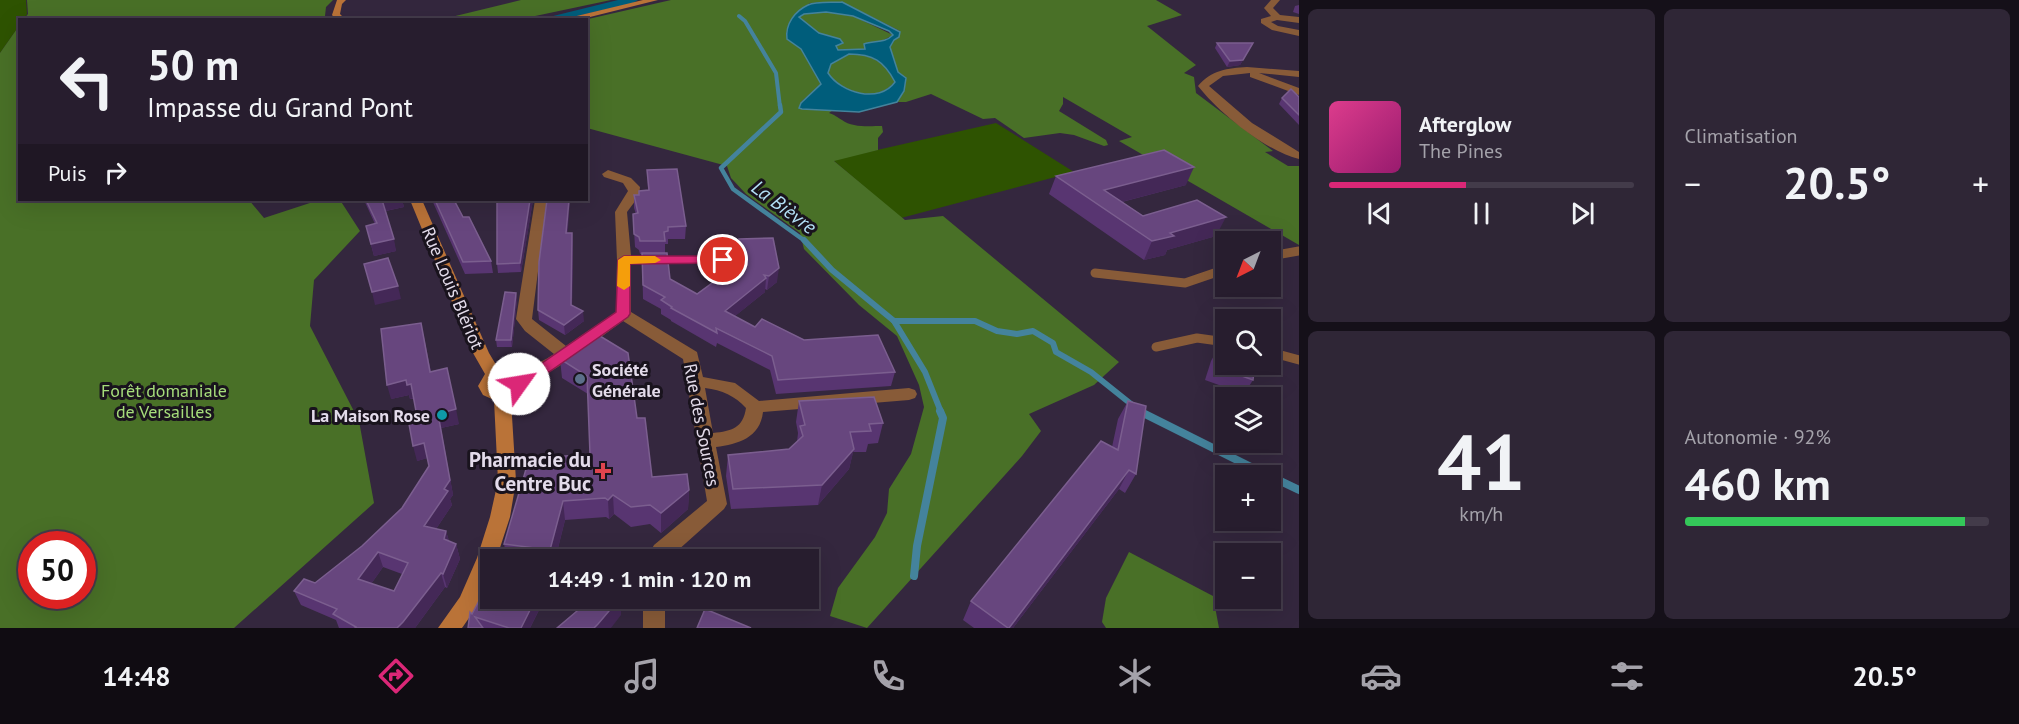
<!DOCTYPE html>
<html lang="fr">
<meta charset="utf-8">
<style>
:root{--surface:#271d2e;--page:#2f2636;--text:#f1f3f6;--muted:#a4a2aa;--line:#433b4a;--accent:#db2777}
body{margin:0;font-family:"PT Sans",sans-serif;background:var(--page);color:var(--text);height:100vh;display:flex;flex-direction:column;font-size:22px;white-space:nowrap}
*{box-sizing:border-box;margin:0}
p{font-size:20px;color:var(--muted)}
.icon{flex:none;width:33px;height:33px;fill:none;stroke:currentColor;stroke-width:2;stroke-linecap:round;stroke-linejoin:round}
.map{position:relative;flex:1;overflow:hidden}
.sheet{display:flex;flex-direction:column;gap:9px;padding:9px;background:#151019;width:720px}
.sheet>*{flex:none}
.banner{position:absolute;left:18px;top:18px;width:570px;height:183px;border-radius:0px;box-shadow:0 6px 24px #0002,0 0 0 2px var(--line);background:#271d2e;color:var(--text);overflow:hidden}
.needle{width:39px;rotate:222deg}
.fabs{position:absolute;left:1215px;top:231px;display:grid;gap:12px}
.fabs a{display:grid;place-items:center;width:66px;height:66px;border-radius:0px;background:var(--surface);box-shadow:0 6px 24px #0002,0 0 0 2px var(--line);font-size:30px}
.speed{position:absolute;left:18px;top:531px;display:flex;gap:12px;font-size:30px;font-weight:700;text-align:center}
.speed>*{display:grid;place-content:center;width:78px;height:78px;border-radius:50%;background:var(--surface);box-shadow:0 6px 24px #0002,0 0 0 2px var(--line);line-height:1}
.speed .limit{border:9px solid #d22;background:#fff;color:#111}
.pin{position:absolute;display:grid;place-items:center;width:51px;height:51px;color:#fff;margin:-26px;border:3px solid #fff;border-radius:50%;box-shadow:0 2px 6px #0007}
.me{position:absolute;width:66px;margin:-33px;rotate:58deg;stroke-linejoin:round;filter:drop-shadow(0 0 4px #0008)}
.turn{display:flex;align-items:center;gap:21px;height:126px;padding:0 30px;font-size:27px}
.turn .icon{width:78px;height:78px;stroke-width:2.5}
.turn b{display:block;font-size:42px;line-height:51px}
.then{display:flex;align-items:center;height:57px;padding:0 30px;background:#0003;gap:12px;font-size:22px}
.big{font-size:45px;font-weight:700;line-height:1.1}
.sheet .widget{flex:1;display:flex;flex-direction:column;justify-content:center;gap:9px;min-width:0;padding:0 21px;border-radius:9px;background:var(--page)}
.sheet .dial{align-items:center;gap:0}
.dial b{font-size:78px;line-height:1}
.song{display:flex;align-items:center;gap:18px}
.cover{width:72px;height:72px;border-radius:9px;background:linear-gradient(135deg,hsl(330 70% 55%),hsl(320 70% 35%))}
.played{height:6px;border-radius:3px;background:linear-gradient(90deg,var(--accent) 45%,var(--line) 45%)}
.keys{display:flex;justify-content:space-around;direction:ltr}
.heat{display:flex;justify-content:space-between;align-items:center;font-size:33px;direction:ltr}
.charge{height:9px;border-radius:4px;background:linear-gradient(90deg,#34c759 92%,var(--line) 0)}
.sheet .tiles{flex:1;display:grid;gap:9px;grid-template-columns:repeat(2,1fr)}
.trip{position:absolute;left:480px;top:549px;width:339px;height:60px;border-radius:0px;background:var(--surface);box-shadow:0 6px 24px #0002,0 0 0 2px var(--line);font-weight:700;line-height:60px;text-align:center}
.menu{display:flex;height:96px;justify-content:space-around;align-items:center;background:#100c12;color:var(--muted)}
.menu .icon{width:42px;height:42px}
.menu .on{color:var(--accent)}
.menu b{font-size:27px;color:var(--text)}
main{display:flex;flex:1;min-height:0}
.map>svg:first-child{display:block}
</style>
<main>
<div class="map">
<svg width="1299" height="628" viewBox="0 0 1299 628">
<rect width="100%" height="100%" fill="#34273e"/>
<g fill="#2e5301">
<polygon points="0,0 26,0 27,14 24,19 20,20 19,26 0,53"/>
<polygon points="996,123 1074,172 901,218 833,160"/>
</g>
<g fill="#497027" fill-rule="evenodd">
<polygon points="27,0 333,0 326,7 325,16 331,19 24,19 28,14"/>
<polygon points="521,0 611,0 521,19 443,19"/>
<path d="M671,0H1156L1182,15L1147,26L1196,65L1184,73L1194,77L1196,93L1273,151L1265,152L1288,166H1299V245L1119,141L1132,137L1063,97V104L1059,111L1106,140L1108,145L1104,146L1074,135L1060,133L1024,138L995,118L983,119L931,94L906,102H897L904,91L906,78L898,72L890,47L900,31L842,2L810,3L793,17L801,49L821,84L801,102L802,109L833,110L829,113C835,115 837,117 842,120C852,128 870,126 882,126L883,132L878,138V150L834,161L905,220L943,216L1119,362L1094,385L1029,414L1041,431L1022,456L867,628L830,616L838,588L875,537L887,513L889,489L911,454L924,407L919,385L897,336L859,305L804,249L800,233L746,194L731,178L727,166L587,128L586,20H584Z"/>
<polygon points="826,12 853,16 893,35 880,42 867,43 865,49 837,50 835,46 840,39 819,33 799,17 804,14"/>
<path d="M19,26L20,200H249L264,218L319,200H340L360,231L314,280L310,326L359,421L374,503L234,628H0V53ZM82,544V596H32V544Z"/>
<path d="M849,54C873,55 883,61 895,81C879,104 842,93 828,73L831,64Z"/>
<polygon points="1129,552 1213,596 1219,628 1106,628 1102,622 1106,598"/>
</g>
<path fill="#005d7b" stroke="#44839c" stroke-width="1.5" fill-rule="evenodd" d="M842,2L900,32L899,37L894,40L890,47L898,72L906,78L904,91L897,102L859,112L802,109L799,108L801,103L821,84L801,49L787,39C785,24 795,11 808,5C816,1 833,3 842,2ZM826,12L853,16L889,31L893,35C884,44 874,40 864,44L865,49L838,50L836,46L843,43L840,39L819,33L799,17L804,14ZM849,54C873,54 884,61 895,82C879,104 841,93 828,73L831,64Z"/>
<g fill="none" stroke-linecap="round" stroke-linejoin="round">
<polyline stroke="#44839c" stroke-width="4" points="739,16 745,21 776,73 780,107"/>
<polyline stroke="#44839c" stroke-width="4.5" points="780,105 781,112 721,168 733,189 805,241"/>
<g stroke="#44839c" stroke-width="6">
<polyline points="804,240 832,270 894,321 975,321 997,331 1017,334 1033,331 1053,343 1056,352 1091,372 1141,412"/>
<polyline points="894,321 925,372 941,412"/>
</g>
<g stroke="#44839c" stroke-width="8">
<polyline points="1139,411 1269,476"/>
<polyline points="1270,476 1299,490"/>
<polyline points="914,576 917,546 943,418 940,411"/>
</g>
<polygon fill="#005d7b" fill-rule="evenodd" points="618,0 638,0 633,3 560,20 537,20"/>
<g stroke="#885b38" stroke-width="9">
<polyline points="1270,256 1299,251"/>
<polyline points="1095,273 1185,283 1226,269"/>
<polyline points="1156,347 1197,338 1226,342"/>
<polyline points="1270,352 1299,360"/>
</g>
<g fill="#885b38" fill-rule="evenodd">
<polygon points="1271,0 1280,0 1273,8 1280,15 1299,17 1299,23 1277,20 1271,22 1278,26 1299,30 1299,36 1272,30 1261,23 1261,19 1271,16 1264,8"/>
<path d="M1247,67L1299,71V77L1259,73L1299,88V95L1250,77V73L1223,76L1209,86L1252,123L1299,152V159C1266,151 1219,113 1198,86C1211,70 1228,68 1247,67Z"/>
<path d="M608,170L631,178L640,187L639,196L627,212L631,256H723L730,260L734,279L727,283L720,279L717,264H631V312L697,352L703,377L735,383L759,401L909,388L915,390L917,394L915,398L909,400L763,412C760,438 738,444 716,447L727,504L724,509L667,560H646L654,545L707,501L683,359L623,321C603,335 535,390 513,384L511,380C515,373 545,361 554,354L525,331L516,319L535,200H547L532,319L566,346L616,312L617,260L615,212L628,191L623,183L604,177L602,174ZM705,388C722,390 735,396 746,408C743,428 732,431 713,433Z"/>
<rect x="643" y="598" width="22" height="30"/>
</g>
<g fill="#ba7338" fill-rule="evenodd">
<polygon points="337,0 346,0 342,4 340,14 346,20 336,20 332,15"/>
<polygon points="643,0 658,0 578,20 560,20"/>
<path d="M410,200H422L489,353L498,368L522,373L527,384L522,393L511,400L516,481L510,517L496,560H490C490,585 477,608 462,628H438L460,597L477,558L490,517L498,481L494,400L483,395L478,386L485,374L473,353ZM503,379L509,381L511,384C505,390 501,392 495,386Z"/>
</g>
</g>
<g fill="#583571" fill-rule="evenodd">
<polygon points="1299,5 1299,14 1293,12 1295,6"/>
<polygon points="1217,43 1253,43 1240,65 1227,67 1215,48"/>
<polygon points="1299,97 1299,125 1279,104 1282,98"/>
<polygon points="647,170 686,226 685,239 668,239 668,244 665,244 665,253 670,279 697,294 736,276 737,261 739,261 738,252 739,239 777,282 767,290 765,289 765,292 735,316 755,327 804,340 895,372 891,386 776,394 770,370 717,343 716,347 671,321 671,320 661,314 661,309 643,299 642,254 640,254 639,250 635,247 633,214 636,214 634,208 634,195 639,195 648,190"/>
<polygon points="1056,176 1186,185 1122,202 1143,216 1216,236 1167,250 1165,255 1144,260 1049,194"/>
<polygon points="364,200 402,200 404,207 386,211 396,251 374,256 366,226 375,224"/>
<polygon points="432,200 454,200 463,217 491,261 493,273 465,274"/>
<polygon points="509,200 535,200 533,200 521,272 498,273 497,264"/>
<polygon points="570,200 567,233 573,242 572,305 584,321 565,335 539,320 538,310"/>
<polygon points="516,293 517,300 512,347 497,347 496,340"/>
<polygon points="595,333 637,418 652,477 689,490 688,509 661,533 650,524 631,527 614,514 609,519 606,517 565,520 555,560 507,560 504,544 590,454 588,394 562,378 560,359"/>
<path d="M424,337L431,372L459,424L441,428L453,495L450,499L452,505L436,529L446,531L449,541L456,544L460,559L447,588L445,587L415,628H339L336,620L301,605L294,591L315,583L362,546L402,508L429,466L427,458L417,461L418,422L414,399H410L409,395L391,399ZM383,567L402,574L394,591L371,584Z"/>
<polygon points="1219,347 1253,380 1244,394 1205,380 1211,361"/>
<polygon points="799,401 883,423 878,443 868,444 866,452 853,452 849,469 818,505 731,509 726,476 728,455 789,449 797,442 798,433 796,422"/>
<polygon points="1128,401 1136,474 1125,493 1119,489 1013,628 974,628 963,620 971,601 1112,447 1118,419"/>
<polygon points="542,604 530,628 468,628 472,614"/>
</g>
<g fill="#442857">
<polygon points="1253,43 1240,65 1227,67 1230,61"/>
<polygon points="1194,167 1186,185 1102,207 1104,190"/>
<polygon points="382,200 402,200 404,207 385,211"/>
<polygon points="530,200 533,200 521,272 520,263"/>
<polygon points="569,200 570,200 567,243 566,233"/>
<polygon points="1226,217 1216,236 1167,250 1165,255 1144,260 1152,241 1170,233"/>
<polygon points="572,233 573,242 572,315 571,305"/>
<polygon points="394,239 396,251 374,256 371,244"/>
<polygon points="779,268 777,282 767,290 769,276"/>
<polygon points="766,278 765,292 724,325 725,311"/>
<polygon points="398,286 401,299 375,305 372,292"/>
<polygon points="516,293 517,300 512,347 511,340"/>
<polygon points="583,311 584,321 565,335 564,325"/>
<polygon points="406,380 411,384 415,398 410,399 409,395 391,399 387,385"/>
<polygon points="456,409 459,424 441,428 453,495 450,499 452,505 428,541 424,526 444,489 438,414"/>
<polygon points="424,443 428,458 417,461 413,446"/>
<polygon points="854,449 849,469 818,505 822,485"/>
<polygon points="1129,470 1119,489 1013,628 1009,628"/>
<polygon points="689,490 688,509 661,533 661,513"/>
<polygon points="613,495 614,514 609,519 608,500"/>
<polygon points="563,501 565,520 555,560 552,560 550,550"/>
<polygon points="446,531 450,545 444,539"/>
<polygon points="456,544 460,559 447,588 443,574"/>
<polygon points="378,552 383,567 364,594 358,579"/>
<polygon points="441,573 445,587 415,628 397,628"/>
<polygon points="536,598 541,598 542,604 530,628 521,628"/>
<polygon points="621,598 621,615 611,628 594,628"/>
</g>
<g fill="#67467e" stroke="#7b5e8f" stroke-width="1.5" fill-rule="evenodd">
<polygon points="1217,43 1253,43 1243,60 1230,61"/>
<polygon points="1291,89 1299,97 1299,115 1282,98"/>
<polygon points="1164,150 1194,167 1104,190 1143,216 1197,200 1226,217 1170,233 1174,236 1152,241 1056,176"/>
<polygon points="677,169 686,226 668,227 668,231 664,232 665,241 640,241 639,237 634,234 633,214 638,213 634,195 639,195 639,191 649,190 647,170"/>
<polygon points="366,200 386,200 382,200 394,239 371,244 366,226 377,223"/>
<polygon points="435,200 454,200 463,217 469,217 491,261 463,262"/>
<polygon points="509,200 530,200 520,263 497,264 497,201"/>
<polygon points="547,200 569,200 566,233 572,233 571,305 583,311 564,325 538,310 539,262"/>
<polygon points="773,238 779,268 769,276 764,275 766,278 725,311 755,327 762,319 804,340 878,335 895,372 778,380 772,356 716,328 717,333 671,308 672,307 661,300 665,297 643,285 642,253 667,253 670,279 697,294 723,275 740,276 737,261 741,261 739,239"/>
<polygon points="388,258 398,286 372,292 364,264"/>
<polygon points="505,292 516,293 511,340 496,340"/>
<path d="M421,323L430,372L447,368L456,409L438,414L450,480L444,489L448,491L424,526L446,531L444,539L456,544L443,574L441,573L403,622L397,628H355L356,627L333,614L337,609L294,591L304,579L315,583L362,546L402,508L429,466L424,443L413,446L409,424L418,422L411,384L407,385L406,380L387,385L381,329ZM378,552L408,563L394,591L358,579Z"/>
<polygon points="595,333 628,353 637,418 645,418 652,477 687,474 689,490 661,513 650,505 631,507 613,495 608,500 605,498 563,501 550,550 504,544 529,459 590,454 587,376 560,359"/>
<polygon points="1219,347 1226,349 1226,364 1255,364 1253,380 1214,366"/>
<polygon points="874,397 883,423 869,424 871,431 850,432 854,449 822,485 733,489 728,455 789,449 803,436 800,426 805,425 799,401"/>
<polygon points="1128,401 1146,406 1136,474 1129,470 1009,628 1008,628 971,601 1101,441 1118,450"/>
<polygon points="490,580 490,598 536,598 521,628 509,628 475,617 483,628 468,628 470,612 472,614"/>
<polygon points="590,598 620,598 598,624 594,628 557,628 577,611"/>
<polygon points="705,609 751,628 697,628"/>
</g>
<polygon fill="#db2777" stroke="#8e194d" stroke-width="1.5" points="624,256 723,256 729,260 723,263 630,264 630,314 628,317 549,372 526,383 524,388 514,388 511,380 513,376 539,365 616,312 618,260"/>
<polygon fill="#f59e0b" points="624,256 655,256 661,260 655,263 630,264 630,286 624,290 617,286 618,260"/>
<circle fill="#5c6f8a" stroke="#19131d" stroke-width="2" cx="580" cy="379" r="6"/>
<circle fill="#0f9aa8" stroke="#19131d" stroke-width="2" cx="442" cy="415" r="6"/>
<path fill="#e0444e" stroke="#19131d" stroke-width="2" d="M600 462h6v6h6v6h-6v6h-6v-6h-6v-6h6z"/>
<g text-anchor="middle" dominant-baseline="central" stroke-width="6" stroke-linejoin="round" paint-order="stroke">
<g font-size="18" fill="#e3dbea" stroke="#19131d">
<text transform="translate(453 288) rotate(67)">Rue Louis Blériot</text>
<text transform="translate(702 425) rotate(79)">Rue des Sources</text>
</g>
<g font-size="18" font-weight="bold" fill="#e3dbea" stroke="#19131d" text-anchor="start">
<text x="592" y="369">Société<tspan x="592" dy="21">Générale</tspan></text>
<text x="430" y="415" text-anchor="end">La Maison Rose</text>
</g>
<g font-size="18" fill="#a6dd7b" stroke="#19131d">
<text x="164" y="390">Forêt domaniale<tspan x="164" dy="21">de Versailles</tspan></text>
</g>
<g font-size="20" font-style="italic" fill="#b2dff5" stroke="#19131d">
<text transform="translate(784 207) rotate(37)">La Bièvre</text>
</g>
<g font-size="21" font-weight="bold" fill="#e3dbea" stroke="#19131d" text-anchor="end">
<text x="591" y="459">Pharmacie du<tspan x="591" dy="24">Centre Buc</tspan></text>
</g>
</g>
</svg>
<div class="fabs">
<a><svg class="needle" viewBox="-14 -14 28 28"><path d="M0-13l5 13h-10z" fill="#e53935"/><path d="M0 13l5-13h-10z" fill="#a4a2aa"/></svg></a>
<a><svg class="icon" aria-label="search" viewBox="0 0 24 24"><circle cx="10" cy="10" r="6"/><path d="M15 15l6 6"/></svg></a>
<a><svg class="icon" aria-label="layers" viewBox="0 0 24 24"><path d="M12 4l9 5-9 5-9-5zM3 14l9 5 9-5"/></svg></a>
<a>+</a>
<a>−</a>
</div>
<div class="speed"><div class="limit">50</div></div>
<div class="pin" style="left:723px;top:260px;background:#d93025"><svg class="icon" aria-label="arrive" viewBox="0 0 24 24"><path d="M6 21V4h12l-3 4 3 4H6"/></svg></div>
<svg class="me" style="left:519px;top:384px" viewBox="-20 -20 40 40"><circle r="19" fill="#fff"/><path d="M0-13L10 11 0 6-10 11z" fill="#db2777"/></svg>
<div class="trip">14:49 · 1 min · 120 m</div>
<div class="banner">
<div class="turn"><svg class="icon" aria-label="left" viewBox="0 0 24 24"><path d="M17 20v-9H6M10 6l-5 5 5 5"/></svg><div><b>50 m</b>Impasse du Grand Pont</div></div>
<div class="then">Puis<svg class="icon" aria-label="right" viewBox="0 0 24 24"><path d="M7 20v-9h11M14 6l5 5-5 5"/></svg></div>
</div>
</div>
<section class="sheet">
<div class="tiles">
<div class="widget">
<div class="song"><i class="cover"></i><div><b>Afterglow</b><p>The Pines</p></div></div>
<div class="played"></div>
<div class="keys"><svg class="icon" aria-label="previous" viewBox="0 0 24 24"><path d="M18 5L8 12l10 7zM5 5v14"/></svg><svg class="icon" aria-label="pause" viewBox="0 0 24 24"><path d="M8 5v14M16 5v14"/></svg><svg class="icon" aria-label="next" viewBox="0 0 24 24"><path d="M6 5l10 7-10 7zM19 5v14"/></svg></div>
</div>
<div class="widget"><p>Climatisation</p>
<div class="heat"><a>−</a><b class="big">20.5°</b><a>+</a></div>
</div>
<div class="widget dial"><b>41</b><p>km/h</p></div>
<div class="widget"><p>Autonomie · 92%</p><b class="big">460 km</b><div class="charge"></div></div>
</div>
</section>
</main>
<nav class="menu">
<b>14:48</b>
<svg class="icon on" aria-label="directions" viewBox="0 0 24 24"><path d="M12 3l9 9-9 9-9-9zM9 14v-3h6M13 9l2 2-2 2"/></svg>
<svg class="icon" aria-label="music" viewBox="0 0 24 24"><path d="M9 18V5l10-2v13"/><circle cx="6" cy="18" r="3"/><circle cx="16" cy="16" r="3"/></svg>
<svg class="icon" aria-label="phone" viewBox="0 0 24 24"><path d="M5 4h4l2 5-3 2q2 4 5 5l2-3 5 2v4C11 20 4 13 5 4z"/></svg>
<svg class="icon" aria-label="climate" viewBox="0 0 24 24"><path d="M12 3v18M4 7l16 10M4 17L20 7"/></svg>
<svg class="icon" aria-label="car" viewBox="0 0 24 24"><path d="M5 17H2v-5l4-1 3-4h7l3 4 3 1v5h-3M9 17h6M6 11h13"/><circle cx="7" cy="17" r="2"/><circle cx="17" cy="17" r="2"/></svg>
<svg class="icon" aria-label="filters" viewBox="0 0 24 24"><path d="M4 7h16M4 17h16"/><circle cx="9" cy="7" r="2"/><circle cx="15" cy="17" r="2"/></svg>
<b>20.5°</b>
</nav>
